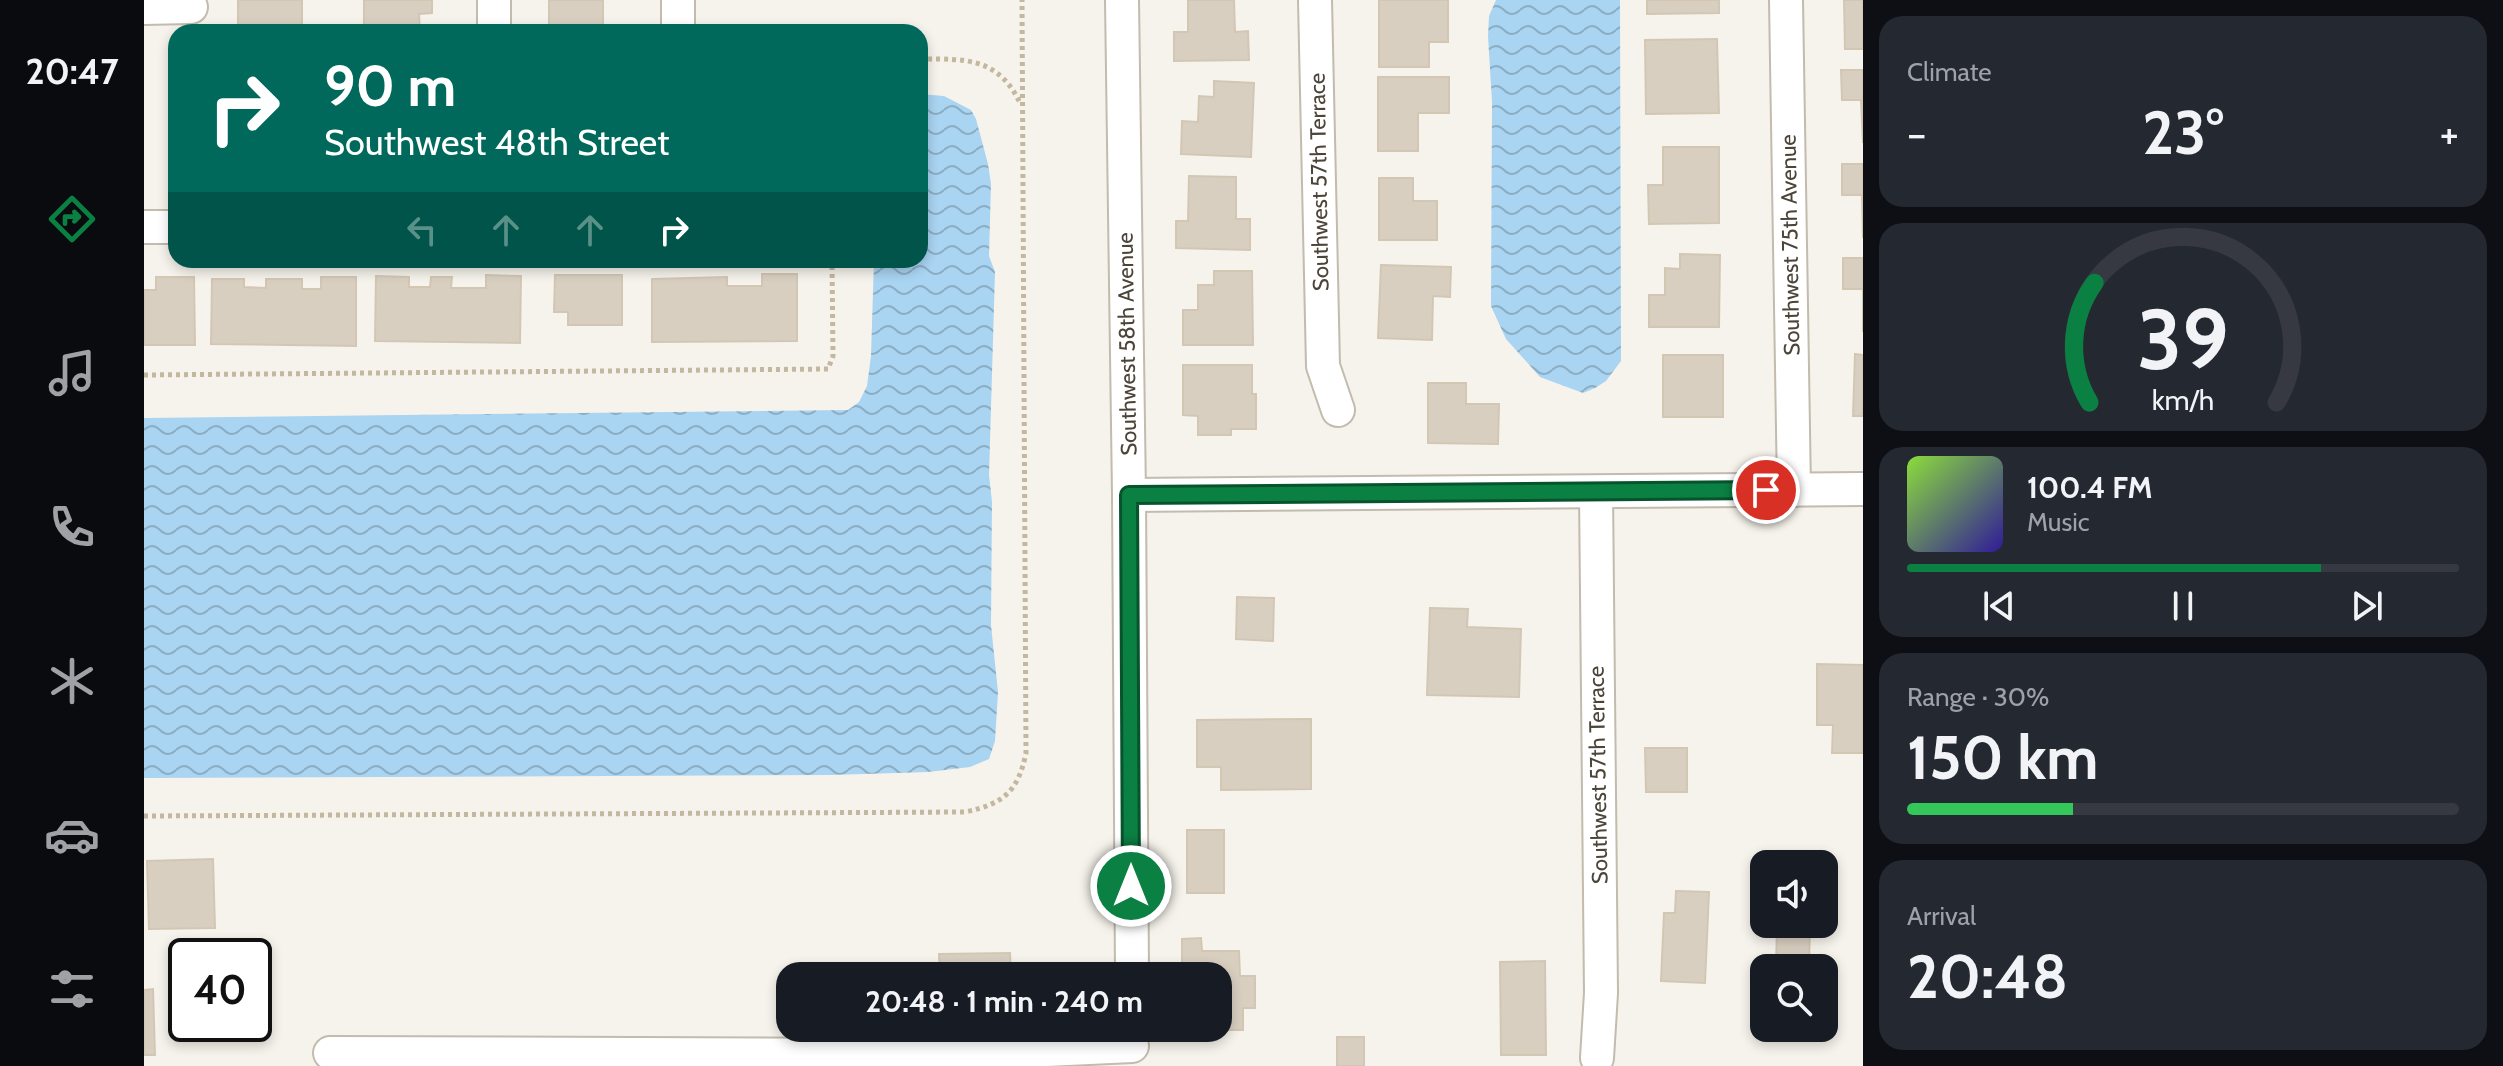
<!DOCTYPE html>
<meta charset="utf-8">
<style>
:root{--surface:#171b24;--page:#242831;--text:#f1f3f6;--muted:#9ea1a6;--line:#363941;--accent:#0b8043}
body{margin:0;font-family:Cabin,sans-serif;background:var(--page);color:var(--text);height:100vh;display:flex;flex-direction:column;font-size:30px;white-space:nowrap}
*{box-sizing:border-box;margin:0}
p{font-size:26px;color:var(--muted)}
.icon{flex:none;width:44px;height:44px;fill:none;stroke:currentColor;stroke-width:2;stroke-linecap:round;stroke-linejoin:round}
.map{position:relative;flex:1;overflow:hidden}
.panel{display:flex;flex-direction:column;gap:16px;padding:16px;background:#0d0f14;width:640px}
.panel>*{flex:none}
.guide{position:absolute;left:24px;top:24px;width:760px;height:244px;border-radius:24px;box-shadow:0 4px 12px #0003;background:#00695c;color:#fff;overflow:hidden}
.fabs{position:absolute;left:1606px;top:850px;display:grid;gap:16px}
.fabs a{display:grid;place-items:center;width:88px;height:88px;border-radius:16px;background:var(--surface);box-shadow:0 4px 12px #0003;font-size:40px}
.speed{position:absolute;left:24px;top:938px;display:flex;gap:16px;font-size:40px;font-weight:700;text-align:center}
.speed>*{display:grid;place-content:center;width:104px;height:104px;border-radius:50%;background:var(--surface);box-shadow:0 4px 12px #0003;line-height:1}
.speed .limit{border:4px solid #111;border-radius:12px;background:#fff;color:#111}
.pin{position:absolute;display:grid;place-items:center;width:68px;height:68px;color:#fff;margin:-34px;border:4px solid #fff;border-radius:50%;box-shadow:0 2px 8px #0007}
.me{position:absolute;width:88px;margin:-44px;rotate:0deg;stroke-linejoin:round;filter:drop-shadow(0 0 6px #0008)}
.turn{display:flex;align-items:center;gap:28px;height:168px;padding:0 24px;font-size:36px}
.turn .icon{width:104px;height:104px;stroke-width:2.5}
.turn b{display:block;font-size:56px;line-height:68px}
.lanes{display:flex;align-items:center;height:76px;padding:0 24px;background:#0003;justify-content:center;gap:40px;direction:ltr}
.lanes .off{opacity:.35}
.big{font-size:60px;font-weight:800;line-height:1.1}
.panel .tile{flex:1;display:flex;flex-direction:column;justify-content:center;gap:12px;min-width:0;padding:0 28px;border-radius:24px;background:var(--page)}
.panel .dial{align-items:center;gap:0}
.dial svg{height:208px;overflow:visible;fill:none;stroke:var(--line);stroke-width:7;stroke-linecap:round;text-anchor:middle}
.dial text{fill:var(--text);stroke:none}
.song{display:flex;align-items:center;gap:24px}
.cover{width:96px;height:96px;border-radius:12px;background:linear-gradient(135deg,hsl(90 70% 55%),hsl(250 70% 35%))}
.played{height:8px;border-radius:4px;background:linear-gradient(90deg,var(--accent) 75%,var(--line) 75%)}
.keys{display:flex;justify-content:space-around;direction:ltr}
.heat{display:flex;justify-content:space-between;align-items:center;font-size:44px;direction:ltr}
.charge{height:12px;border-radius:6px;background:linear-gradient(90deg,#34c759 30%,var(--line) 0)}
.trip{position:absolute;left:632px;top:962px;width:456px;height:80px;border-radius:24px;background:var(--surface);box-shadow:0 4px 12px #0003;font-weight:800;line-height:80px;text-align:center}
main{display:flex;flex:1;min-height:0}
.tab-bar{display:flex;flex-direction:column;width:144px;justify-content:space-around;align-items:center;background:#090b0e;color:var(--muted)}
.tab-bar .icon{width:56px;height:56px}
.tab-bar .current{color:var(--accent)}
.tab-bar b{font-size:36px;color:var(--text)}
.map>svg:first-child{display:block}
</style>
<main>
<nav class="tab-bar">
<b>20:47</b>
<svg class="icon current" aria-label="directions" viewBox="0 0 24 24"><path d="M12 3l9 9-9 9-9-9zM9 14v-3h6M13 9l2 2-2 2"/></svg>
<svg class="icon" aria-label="music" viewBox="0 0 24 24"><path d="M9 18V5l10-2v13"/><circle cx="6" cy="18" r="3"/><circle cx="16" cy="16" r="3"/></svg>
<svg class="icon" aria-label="phone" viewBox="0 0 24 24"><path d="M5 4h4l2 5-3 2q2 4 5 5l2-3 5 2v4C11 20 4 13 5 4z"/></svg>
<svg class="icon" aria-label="climate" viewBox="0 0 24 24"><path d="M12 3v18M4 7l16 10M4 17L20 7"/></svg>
<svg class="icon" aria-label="car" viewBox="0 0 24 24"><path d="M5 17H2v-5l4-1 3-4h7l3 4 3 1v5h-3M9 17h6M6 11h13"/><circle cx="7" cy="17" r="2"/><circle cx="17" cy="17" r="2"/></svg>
<svg class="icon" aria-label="filters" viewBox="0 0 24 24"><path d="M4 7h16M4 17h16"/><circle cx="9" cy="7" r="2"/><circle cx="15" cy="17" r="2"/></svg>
</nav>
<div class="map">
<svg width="1719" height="1066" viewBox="0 0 1719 1066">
<defs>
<pattern id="water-waves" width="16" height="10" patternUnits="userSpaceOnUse" patternTransform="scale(2)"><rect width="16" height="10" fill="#a9d4f2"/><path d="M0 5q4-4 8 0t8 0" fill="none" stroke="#8caec5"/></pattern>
</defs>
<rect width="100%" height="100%" fill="#f6f3ec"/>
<g fill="url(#water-waves)">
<polygon points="1352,0 1476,0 1477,361 1462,381 1451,388 1439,393 1396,377 1362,339 1347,306 1348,102 1344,36 1345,16"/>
<polygon points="776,94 800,96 827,110 832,119 844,164 847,184 845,256 851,272 845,475 848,502 847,625 854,692 851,741 845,759 826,767 784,772 687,775 0,778 0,418 704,410 715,402 723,386 727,356 730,260 776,260"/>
</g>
<g fill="#d8cfc1" stroke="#d3c7b4" stroke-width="2">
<rect x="94" y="0" width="64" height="32"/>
<polygon points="220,0 288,0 288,13 275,14 276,32 220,32"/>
<rect x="405" y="0" width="54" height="32"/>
<polygon points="1044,0 1090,0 1091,32 1104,31 1105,60 1030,61 1030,32 1044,32"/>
<polygon points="1235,0 1304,0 1304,42 1285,42 1285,67 1235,67"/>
<polygon points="1503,0 1575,0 1575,13 1503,14"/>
<polygon points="1700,0 1719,0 1719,49 1701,49"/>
<rect x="579" y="26" width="62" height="6"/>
<polygon points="1573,39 1575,113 1502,114 1501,40"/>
<polygon points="1697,70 1719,70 1719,143 1717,100 1698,100"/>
<polygon points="1234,77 1305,77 1305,113 1274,113 1274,151 1234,151"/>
<polygon points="1070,81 1110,83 1107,157 1037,154 1038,121 1054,122 1055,96 1070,97"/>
<polygon points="1519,147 1575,147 1575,223 1505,224 1504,185 1519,185"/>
<polygon points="1698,164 1719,164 1719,238 1718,195 1698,195"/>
<polygon points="1045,176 1092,177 1092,219 1106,219 1106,250 1032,248 1032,221 1044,221"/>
<polygon points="1235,178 1269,178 1269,201 1293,201 1293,240 1235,240"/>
<polygon points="1536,254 1576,255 1575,327 1505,327 1505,295 1521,295 1521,268 1536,269"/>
<polygon points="1699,258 1719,258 1719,332 1719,289 1699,289"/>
<polygon points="1237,265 1307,267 1306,297 1289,296 1288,340 1234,338"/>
<polygon points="1070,271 1108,271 1109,345 1039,345 1039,310 1054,310 1054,285 1070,285"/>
<polygon points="618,274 653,274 653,341 508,342 508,279 583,277 583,286 618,286"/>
<polygon points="342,275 377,276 376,343 231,341 232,276 265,277 265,287 286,287 287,277 308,277 307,288 342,288"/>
<polygon points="411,275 478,275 478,325 424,325 424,312 410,312"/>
<polygon points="12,277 50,277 51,345 0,345 0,290 12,290"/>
<polygon points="177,277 212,277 212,346 67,344 68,279 100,279 100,287 122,288 122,279 158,279 158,289 177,289"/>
<polygon points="1711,354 1719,355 1719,416 1709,416"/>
<rect x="1519" y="355" width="60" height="62"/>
<polygon points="1039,365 1108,365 1108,394 1112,394 1112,429 1087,429 1087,435 1054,435 1054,416 1039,415"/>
<polygon points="1284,383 1322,383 1322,404 1355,404 1354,444 1284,443"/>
<polygon points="1093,597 1130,598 1129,641 1092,639"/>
<polygon points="1286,608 1324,609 1323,627 1377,629 1375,697 1283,695"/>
<polygon points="1673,664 1719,665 1719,753 1688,753 1689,725 1673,725"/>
<polygon points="1167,719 1167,789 1077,790 1077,767 1053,767 1053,720"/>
<polygon points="1501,748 1543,748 1543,792 1502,792"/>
<rect x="1043" y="830" width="37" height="63"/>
<polygon points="69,859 71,928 5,929 3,861"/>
<polygon points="1532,891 1565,892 1561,983 1517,981 1520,913 1531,913"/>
<polygon points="1633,924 1666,924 1665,968 1632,968"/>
<polygon points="1057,938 1058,951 1095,951 1096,976 1111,976 1111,1008 1099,1008 1099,1030 1039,1030 1039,1028 1074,1028 1074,976 1038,976 1038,939"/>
<polygon points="866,953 867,976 796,976 795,954"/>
<polygon points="1401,961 1402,1055 1357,1055 1356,962"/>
<polygon points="9,989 11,1055 0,1055 0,990"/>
<rect x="1193" y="1037" width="27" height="29"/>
</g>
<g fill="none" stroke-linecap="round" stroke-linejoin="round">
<g stroke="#c2bbae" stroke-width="36">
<g id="minor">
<polyline points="350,0 350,32"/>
<polyline points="534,0 534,32"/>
<polyline points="978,0 985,495 988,976"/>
<polyline points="1171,0 1179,366 1194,410"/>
<polyline points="1642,0 1650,490"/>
<polyline points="0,8 47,7"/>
<polyline points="0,227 32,227"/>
<polyline points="1452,492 1457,993 1453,1058"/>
<polyline points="985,495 1719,489"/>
<polyline points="186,1053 796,1055 988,1046"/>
</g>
</g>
<g stroke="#c4b79f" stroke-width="5" stroke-dasharray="4 4" stroke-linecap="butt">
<path d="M776,59C822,59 855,57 877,105"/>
<polyline points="478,261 478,260"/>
<polyline points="0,375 684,369 689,356 688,260"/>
<path d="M0,816L821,812C859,804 874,792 882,753L878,0"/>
</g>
<use href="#minor" stroke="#fff" stroke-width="32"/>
</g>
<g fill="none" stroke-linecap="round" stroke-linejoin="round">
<g stroke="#07532c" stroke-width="20">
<polyline id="route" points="987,886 985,495 1622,490"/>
</g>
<use href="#route" stroke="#0b8043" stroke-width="14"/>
</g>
<g text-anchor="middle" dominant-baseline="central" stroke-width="6" stroke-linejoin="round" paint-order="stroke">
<g font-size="22" fill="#4b4439" stroke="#fff">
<text transform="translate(1175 182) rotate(-91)">Southwest 57th Terrace</text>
<text transform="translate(1646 245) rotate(-91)">Southwest 75th Avenue</text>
<text transform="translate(983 344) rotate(-91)">Southwest 58th Avenue</text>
<text transform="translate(1454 775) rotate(-91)">Southwest 57th Terrace</text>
</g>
</g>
</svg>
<div class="fabs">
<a><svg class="icon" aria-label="sound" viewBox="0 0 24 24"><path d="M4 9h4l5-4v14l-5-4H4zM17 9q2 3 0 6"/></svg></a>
<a><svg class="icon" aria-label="search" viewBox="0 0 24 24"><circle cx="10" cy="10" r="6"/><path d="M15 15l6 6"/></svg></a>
</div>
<div class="speed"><div class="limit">40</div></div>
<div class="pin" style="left:1622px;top:490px;background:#d93025"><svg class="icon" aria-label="arrive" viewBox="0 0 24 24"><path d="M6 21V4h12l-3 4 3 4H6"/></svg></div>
<svg class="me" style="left:987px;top:886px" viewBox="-20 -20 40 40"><circle r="17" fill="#0b8043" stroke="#fff" stroke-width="3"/><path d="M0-11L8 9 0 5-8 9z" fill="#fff"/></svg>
<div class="trip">20:48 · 1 min · 240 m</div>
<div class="guide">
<div class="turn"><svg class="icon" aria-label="right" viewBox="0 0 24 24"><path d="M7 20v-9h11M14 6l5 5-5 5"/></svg><div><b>90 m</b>Southwest 48th Street</div></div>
<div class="lanes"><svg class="icon off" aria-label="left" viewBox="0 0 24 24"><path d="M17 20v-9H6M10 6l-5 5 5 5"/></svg><svg class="icon off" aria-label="ahead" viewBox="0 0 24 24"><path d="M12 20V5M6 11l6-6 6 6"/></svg><svg class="icon off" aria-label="ahead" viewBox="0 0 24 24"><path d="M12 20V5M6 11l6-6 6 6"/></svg><svg class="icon" aria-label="right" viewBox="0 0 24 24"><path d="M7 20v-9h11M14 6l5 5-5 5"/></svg></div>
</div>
</div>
<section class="panel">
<div class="tile"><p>Climate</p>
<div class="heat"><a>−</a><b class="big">23°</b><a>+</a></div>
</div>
<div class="tile dial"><svg viewBox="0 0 100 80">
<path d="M14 69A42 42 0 1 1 86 69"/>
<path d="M14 69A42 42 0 0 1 16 23" stroke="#0b8043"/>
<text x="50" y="56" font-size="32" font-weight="700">39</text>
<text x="50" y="72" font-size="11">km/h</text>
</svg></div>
<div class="tile">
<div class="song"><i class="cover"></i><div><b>100.4 FM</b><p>Music</p></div></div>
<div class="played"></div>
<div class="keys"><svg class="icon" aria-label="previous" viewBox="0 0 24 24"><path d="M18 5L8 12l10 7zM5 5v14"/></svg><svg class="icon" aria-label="pause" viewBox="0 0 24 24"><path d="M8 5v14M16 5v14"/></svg><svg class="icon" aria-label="next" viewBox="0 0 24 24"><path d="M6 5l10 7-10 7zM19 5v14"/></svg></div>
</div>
<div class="tile"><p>Range · 30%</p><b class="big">150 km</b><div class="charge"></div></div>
<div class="tile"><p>Arrival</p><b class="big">20:48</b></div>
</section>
</main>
